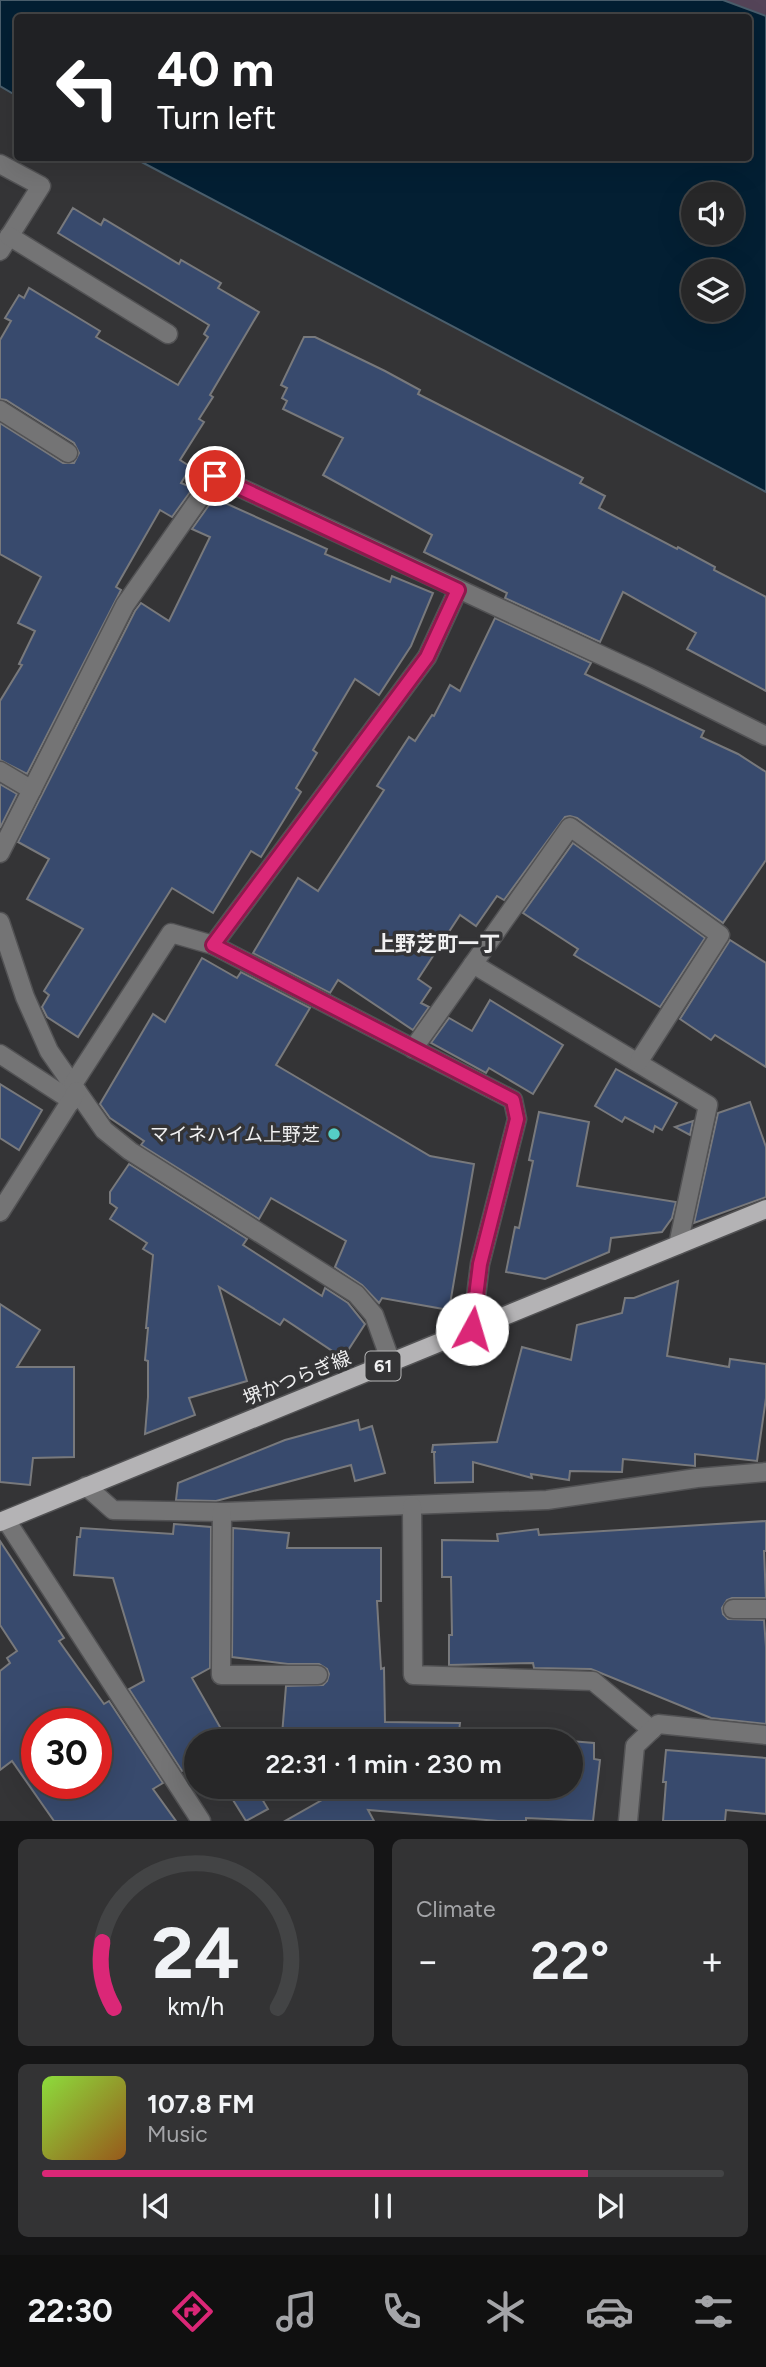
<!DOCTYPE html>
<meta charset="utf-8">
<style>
:root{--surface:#272728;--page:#333334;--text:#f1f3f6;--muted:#a4a5a8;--line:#434445;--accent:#db2777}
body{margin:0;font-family:Figtree,"Noto Sans JP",sans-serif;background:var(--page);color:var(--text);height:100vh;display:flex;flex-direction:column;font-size:26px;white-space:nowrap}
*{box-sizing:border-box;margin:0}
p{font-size:23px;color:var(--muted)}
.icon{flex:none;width:38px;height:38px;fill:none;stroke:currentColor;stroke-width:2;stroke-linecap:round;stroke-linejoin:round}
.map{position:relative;height:1821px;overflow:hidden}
.sheet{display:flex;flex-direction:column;gap:18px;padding:18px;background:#151516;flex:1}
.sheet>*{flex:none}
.guide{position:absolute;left:14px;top:14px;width:738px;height:147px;border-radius:7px;box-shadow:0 7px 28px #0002,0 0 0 2px var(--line);background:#202124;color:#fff;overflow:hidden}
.controls{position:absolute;left:681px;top:182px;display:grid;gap:14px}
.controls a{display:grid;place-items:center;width:63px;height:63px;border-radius:50%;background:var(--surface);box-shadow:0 7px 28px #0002,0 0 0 2px var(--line);font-size:35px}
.speed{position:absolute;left:21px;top:1708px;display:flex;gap:14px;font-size:35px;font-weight:700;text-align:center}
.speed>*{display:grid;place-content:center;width:91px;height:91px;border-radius:50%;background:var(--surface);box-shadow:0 7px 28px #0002,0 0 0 2px var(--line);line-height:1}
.speed .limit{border:10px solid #d22;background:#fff;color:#111}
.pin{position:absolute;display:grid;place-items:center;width:60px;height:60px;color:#fff;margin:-30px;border:4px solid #fff;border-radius:50%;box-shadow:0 2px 7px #0007}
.me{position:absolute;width:77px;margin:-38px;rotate:6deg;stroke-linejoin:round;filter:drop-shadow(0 0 5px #0008)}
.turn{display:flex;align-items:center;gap:24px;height:147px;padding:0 28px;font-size:32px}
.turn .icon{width:91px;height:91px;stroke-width:2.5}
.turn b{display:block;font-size:49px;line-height:60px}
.big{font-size:52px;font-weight:600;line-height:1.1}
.sheet .card{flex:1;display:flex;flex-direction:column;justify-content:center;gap:10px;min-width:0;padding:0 24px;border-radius:10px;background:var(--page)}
.sheet .dial{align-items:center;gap:0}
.dial svg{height:182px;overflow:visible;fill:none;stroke:var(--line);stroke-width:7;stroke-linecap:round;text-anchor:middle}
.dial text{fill:var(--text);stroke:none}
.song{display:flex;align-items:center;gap:21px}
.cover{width:84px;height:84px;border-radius:10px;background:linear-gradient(135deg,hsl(90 70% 55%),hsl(30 70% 35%))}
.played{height:7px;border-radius:4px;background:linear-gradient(90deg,var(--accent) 80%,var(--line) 80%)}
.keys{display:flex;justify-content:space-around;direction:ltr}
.heat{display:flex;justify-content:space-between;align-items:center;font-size:38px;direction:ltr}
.sheet .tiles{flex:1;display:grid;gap:18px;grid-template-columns:1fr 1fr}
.card:last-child{grid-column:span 2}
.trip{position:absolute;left:184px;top:1729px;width:399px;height:70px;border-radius:35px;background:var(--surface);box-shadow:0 7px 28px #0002,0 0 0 2px var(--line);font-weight:600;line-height:70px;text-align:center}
.tabs{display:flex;height:112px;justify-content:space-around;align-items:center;background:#101010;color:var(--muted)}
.tabs .icon{width:49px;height:49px}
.tabs .current{color:var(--accent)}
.tabs b{font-size:32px;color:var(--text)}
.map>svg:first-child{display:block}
</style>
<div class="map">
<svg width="766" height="1821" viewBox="0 0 766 1821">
<rect width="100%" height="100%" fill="#343436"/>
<polygon fill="#544458" points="723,0 766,0 766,16"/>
<path fill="#031f33" stroke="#4a5e6c" stroke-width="2" fill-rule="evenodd" d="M0,0H723L766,16V492L134,158H749V18H18L17,96L0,86ZM693,194H732V233H693ZM693,271H732V310H693Z"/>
<g fill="#384a6d" stroke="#78797c" stroke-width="2" fill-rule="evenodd">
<polygon points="73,208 101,225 104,219 179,264 181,260 221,283 218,288 259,312 210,395 213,397 199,419 204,422 180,460 191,467 181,483 193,488 172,517 160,510 116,587 121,590 27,774 0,760 0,701 22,665 19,664 35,631 18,623 41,577 0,554 0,423 63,463 74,463 79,453 74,443 6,400 0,399 0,340 11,321 5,318 19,295 24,298 29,288 100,331 96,337 178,385 208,337 204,334 209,325 58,233"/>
<polygon points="304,337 315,337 385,371 420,390 418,394 583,478 580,483 605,496 599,508 677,549 678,547 715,567 714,570 766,597 766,691 687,649 696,633 623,592 600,642 505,598 507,593 424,552 432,535 323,475 343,438 283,409 287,401 282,398 287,388 281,385"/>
<polygon points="214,498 327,549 325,554 390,582 392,576 433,593 411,646 379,695 355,679 313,750 317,753 296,788 301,792 261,857 251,851 213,913 172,888 78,1037 47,1017 42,1007 49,995 44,991 83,929 27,899 49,859 18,842 135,611 141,603 169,621 210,537 192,529"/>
<polygon points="495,618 591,663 585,674 704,731 701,737 738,754 766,772 766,860 723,923 577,818 570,816 565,817 504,900 497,896 476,926 460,915 418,979 431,988 421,1003 429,1007 413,1030 338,980 330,993 253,953 298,878 318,891 384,790 377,786 409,737 415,741 432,715 434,716 450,685 460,691"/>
<polygon points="0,784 17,794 0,828"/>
<polygon points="573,843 705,938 660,1007 574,955 578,949 523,913"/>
<polygon points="730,940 766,963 766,1067 715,1035 711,1040 680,1019"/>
<polygon points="202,958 237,978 241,972 310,1008 276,1065 430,1156 474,1164 449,1310 382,1298 379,1303 362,1285 335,1267 346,1241 271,1198 259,1219 141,1145 144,1141 110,1118 100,1104 153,1014 165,1022"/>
<polygon points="490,1000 563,1045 533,1094 489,1068 486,1073 431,1043 449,1018 472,1031"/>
<polygon points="616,1069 677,1103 662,1130 655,1126 653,1132 625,1117 622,1122 595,1106"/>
<polygon points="0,1084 42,1110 19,1150 0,1138"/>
<polygon points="750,1102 766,1147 766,1197 694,1223 718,1113"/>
<polygon points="539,1112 589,1122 577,1186 676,1202 672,1218 662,1232 611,1238 609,1252 545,1279 506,1272 515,1227 519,1228 533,1161 529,1160"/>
<polygon points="693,1121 690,1135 675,1127"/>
<polygon points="129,1164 247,1239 243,1245 322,1296 325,1288 348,1303 365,1324 343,1358 284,1319 280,1325 219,1287 247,1381 189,1398 195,1415 145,1434 148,1397 148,1361 145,1360 148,1328 146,1328 153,1255 143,1249 147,1243 110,1219 117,1208 110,1203 110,1192"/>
<polygon points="678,1281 667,1356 729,1367 730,1359 766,1364 766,1398 757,1461 695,1454 695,1466 623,1459 622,1472 570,1471 569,1480 531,1474 532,1478 473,1462 473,1482 435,1483 434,1452 436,1452 432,1452 433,1445 497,1442 522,1347 571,1360 577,1325 622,1313 625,1298 634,1298"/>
<polygon points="0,1304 40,1330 17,1367 74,1367 74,1457 33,1458 30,1485 0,1482"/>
<polygon points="358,1420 360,1430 372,1426 385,1473 355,1481 351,1465 216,1501 176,1500 178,1483 285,1440"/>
<polygon points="766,1521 766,1551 764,1551 766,1598 732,1598 727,1600 722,1608 723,1614 728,1619 764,1620 766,1647 766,1724 711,1718 591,1669 534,1668 533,1663 449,1665 449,1635 452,1635 451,1577 442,1577 442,1540 498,1541 497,1534 538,1529 539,1535"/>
<polygon points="174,1524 211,1527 210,1668 192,1678 228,1741 196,1741 196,1763 182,1771 129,1689 144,1681 113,1578 74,1575 77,1537 80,1537 81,1528 173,1534"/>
<polygon points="233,1528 289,1533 287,1548 381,1548 381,1601 377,1601 381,1669 384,1668 385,1722 460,1723 459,1732 570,1741 340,1741 282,1735 286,1686 323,1685 327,1681 329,1674 327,1669 319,1664 288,1664 232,1657"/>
<path d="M0,1541L64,1638L59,1641L104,1704L109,1701L163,1783L153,1789L176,1821H54L12,1761L0,1770V1671L10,1663L7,1658L17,1651L0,1625ZM37,1724H96V1783H37Z"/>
<polygon points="570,1741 594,1743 594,1759 600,1760 593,1821 526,1818 526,1821 498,1821 368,1810 374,1821 285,1821 345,1787 570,1787"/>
<polygon points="666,1750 766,1758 766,1814 726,1810 725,1821 663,1821 666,1782 663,1782"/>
<polygon points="225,1787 255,1787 268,1809 246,1821"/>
</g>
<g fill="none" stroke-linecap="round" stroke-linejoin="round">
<g stroke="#525254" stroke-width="21">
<g id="street">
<polyline points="0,164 41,186 0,251"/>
<polyline points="9,236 168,334"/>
<polyline points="0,410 68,453"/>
<polyline points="0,771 32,790"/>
<polyline points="0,853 125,605 215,476 646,676 766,736"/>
<polyline points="0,922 25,997 49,1051 104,1130 130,1151 356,1294 374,1315 391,1362"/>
<polyline points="213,945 513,1100 517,1119 480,1264 472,1329"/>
<polyline points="473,964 708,1105 678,1245"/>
<polyline points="413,1049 570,827 720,935 639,1061"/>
<polyline points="0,1054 72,1101"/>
<polyline points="73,1084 171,933 213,945 427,657 458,590"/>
<polyline points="0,1212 77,1091"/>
<polyline points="86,1486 113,1510 222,1512 547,1500 697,1478 766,1472"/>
<polyline points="412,1506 413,1675 593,1681 652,1730"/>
<polyline points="222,1512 221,1675 318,1675"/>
<polyline points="6,1520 201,1821"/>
<polyline points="733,1609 766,1609"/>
<polyline points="628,1821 635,1746 658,1724 766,1735"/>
</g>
</g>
<g stroke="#525254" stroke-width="21">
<polyline id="primary" points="0,1522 766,1209"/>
</g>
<use href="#street" stroke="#747475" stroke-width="18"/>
<use href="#primary" stroke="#b4b3b5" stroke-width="18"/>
</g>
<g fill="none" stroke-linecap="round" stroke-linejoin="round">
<g stroke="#8e194d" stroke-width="18">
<polyline id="route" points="215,476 458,590 427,657 213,945 513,1100 517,1119 480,1264 472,1329"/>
</g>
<use href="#route" stroke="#db2777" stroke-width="12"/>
</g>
<circle fill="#55cec5" stroke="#343436" stroke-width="2.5" cx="334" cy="1134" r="7"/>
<g text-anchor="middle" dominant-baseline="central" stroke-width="7" stroke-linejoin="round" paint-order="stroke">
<rect fill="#343436" stroke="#b8b8b9" stroke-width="2" x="365.5" y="1351.5" width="35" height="29" rx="5"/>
<g font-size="18" font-weight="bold" fill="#f0f0f1">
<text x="383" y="1366">61</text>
</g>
<g font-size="19" fill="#f0f0f1" stroke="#343436" text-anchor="end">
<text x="320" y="1134">マイネハイム上野芝</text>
</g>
<g font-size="19" fill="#f0f0f1" stroke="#343436">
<text transform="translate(297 1378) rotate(-22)">堺かつらぎ線</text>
</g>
<g font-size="21" font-weight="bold" fill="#f0f0f1" stroke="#343436">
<text x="437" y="943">上野芝町一丁</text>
</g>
</g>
</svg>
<div class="controls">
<a><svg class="icon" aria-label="sound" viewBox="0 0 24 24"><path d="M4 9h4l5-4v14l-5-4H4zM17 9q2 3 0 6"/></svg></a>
<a><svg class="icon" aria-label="layers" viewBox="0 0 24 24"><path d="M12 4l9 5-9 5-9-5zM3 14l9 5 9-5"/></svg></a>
</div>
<div class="speed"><div class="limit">30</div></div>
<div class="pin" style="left:215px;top:476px;background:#d93025"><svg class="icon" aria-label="arrive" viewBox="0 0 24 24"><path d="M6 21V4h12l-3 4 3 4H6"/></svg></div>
<svg class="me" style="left:472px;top:1329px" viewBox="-20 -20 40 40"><circle r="19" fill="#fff"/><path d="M0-13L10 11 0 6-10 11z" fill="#db2777"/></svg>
<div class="trip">22:31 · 1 min · 230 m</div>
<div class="guide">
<div class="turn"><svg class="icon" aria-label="left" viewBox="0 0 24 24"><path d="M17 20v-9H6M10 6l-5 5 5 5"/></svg><div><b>40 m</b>Turn left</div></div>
</div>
</div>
<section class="sheet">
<div class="tiles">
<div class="card dial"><svg viewBox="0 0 100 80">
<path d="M14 69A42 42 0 1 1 86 69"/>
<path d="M14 69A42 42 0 0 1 9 40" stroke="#db2777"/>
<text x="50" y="56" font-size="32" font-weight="700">24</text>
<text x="50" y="72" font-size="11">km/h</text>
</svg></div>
<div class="card"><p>Climate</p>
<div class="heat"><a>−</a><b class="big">22°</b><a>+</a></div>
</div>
<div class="card">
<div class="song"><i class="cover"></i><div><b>107.8 FM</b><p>Music</p></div></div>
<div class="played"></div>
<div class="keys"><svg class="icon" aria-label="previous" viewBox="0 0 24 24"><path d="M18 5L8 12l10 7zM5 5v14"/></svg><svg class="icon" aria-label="pause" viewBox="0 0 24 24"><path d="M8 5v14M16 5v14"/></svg><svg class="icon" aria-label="next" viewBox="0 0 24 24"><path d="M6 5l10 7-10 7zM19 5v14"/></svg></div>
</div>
</div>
</section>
<nav class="tabs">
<b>22:30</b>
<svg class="icon current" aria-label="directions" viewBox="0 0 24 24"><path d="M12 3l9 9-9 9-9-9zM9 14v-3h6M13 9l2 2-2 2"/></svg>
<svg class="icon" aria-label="music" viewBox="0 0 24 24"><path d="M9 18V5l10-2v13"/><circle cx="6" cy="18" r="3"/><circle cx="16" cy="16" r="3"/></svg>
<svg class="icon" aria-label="phone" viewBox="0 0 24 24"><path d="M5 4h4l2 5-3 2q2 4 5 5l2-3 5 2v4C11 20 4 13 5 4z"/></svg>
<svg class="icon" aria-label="climate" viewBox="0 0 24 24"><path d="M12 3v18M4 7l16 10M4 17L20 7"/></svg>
<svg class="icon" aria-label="car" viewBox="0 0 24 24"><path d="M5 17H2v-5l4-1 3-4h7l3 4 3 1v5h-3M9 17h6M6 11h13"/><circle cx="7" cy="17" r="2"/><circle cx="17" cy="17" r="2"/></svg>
<svg class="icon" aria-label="filters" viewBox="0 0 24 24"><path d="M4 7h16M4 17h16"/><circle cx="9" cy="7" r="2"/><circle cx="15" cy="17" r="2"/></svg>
</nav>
